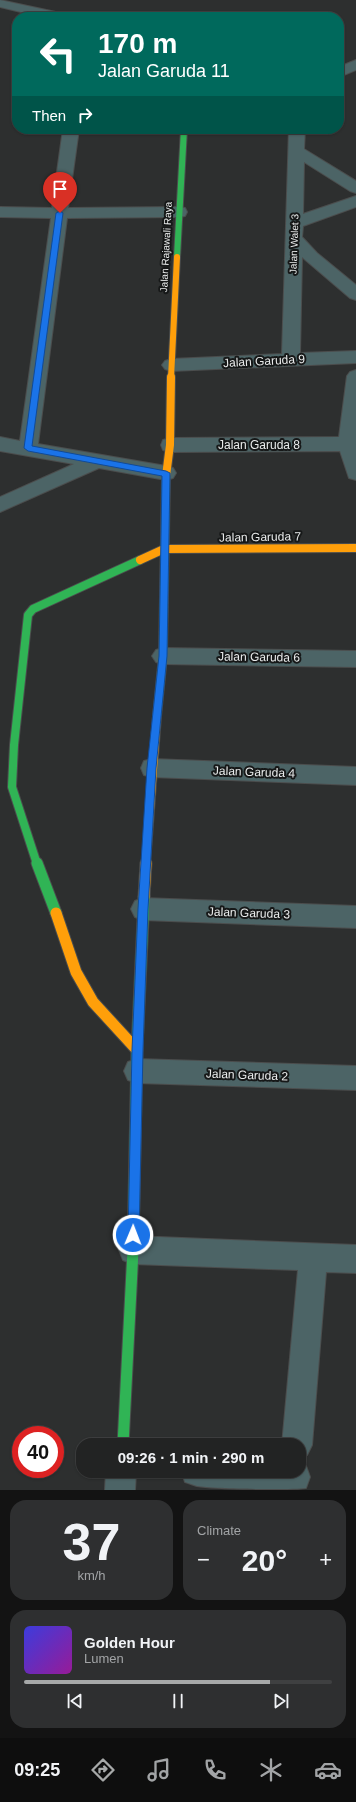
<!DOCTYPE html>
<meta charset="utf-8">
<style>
:root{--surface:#222323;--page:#2e2f30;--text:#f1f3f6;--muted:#a2a4a6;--line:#3f4041;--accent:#a7a9a9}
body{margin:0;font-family:Helvetica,sans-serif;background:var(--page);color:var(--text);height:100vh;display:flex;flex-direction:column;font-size:15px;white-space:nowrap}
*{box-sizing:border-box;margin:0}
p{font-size:13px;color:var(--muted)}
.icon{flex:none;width:22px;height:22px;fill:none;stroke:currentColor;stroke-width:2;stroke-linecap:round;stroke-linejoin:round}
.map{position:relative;height:1490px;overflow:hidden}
.side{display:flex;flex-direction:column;gap:10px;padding:10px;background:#131313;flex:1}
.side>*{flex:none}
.banner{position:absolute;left:12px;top:12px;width:332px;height:122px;border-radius:16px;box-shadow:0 1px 3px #0004,0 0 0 1px var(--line);background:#00695c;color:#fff;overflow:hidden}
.speed{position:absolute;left:12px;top:1426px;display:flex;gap:8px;font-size:20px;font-weight:700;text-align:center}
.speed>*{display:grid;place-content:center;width:52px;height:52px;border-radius:50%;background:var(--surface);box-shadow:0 1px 3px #0004,0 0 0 1px var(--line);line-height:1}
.speed .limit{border:6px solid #d22;background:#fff;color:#111}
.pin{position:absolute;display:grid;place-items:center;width:34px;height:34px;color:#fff;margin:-41px -17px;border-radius:50% 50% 50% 0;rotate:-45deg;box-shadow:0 0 4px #0007}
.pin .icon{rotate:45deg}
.me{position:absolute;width:44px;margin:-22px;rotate:1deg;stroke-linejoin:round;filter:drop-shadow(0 0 3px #0008)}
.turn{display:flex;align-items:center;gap:14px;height:84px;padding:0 20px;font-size:18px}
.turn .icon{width:52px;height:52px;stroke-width:2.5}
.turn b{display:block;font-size:28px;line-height:34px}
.then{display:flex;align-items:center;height:38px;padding:0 20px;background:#0003;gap:8px;font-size:15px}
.big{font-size:30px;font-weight:600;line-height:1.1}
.side .widget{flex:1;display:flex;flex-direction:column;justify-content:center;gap:6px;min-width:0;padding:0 14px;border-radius:16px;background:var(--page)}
.side .dial{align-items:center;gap:0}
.dial b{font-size:52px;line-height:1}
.song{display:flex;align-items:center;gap:12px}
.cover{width:48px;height:48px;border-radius:6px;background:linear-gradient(135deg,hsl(240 70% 55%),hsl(300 70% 35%))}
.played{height:4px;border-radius:2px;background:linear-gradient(90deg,var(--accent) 80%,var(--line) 80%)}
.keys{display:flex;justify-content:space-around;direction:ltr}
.heat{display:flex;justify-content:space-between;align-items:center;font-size:22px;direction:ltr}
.side .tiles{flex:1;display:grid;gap:10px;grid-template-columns:1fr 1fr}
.widget:last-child{grid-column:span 2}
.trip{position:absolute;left:76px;top:1438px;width:230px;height:40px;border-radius:16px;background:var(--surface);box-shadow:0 1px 3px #0004,0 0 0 1px var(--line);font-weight:600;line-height:40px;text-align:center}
.dock{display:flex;height:64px;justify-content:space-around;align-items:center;background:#0e0e0e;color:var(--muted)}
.dock .icon{width:28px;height:28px}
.dock .active{color:var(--accent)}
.dock b{font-size:18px;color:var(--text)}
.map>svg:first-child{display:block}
</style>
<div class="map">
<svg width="356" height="1490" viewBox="0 0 356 1490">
<rect width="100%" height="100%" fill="#2d2f2f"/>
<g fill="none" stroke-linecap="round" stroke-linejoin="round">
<g stroke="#4b4d4d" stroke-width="2">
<g id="street">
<polygon points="0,0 65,14 67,17 42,17 0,7"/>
<polygon points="356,60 356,70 339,77 339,67"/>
<polygon points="63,129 79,129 68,208 179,207 185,208 187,212 185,216 179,217 67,218 38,444 166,466 173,468 176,473 173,478 166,480 99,468 0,512 0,497 74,464 0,451 0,437 20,441 51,218 0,217 0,207 52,208"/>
<polygon points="289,129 305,129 304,149 356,181 356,193 350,191 304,162 303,214 356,196 356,207 303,226 302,237 317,253 356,285 356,300 350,298 302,257 300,353 356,351 356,363 171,371 165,369 162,365 165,361 171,359 282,354"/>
<polygon points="356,370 356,480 349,478 340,451 170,452 163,450 161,445 163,440 170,438 339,437 347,376 350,372"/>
<polygon points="163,648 356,651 356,667 163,664 156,662 152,656 156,650"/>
<polygon points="152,759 356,767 356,785 152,777 144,775 141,768 144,761"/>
<polygon points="143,898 356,906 356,928 143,920 135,917 131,909 135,901"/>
<polygon points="137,1059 356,1066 356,1090 137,1083 128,1080 124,1071 128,1062"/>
<polygon points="133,1236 356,1245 356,1273 326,1272 312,1445 307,1455 299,1459 299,1445 282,1445 298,1270 133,1264 123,1260 119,1250 123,1240"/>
<path d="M299,1464L306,1466L310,1477L306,1488C291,1490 215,1489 197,1486C193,1485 189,1483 185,1482L181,1471H299Z"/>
<polygon points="106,1471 136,1471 135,1490 105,1490"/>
</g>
</g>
<g stroke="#4b4d4d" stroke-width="8">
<polyline id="fast-far2" points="177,257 184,129"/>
</g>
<g stroke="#4b4d4d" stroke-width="10">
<g id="fast-far1">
<polyline points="157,716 163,656 166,476"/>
<polyline points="37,864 12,787 14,745 28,615 33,609 140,560"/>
</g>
</g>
<g stroke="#4b4d4d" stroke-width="13">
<g id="fast">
<polyline points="37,863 56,913"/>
<polyline points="123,1445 133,1250 137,1050 144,897"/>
</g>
</g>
<g stroke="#4b4d4d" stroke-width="8">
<polyline id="slow-far2" points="171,378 177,257"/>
</g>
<g stroke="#4b4d4d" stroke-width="10">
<g id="slow-far1">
<polyline points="166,476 170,445 171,377"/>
<polyline points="140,560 164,549 356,548"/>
<polyline points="146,864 157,716"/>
</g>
</g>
<g stroke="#4b4d4d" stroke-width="13">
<g id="slow">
<polyline points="144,897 146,863"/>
<polyline points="56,913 76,972 93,1002 137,1050"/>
</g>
</g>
<use href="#street" fill="#4c6466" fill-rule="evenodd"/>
<use href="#fast-far2" stroke="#30b455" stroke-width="6"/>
<use href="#fast-far1" stroke="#30b455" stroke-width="8"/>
<use href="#fast" stroke="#30b455" stroke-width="11"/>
<use href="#slow-far2" stroke="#ff9f0a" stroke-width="6"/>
<use href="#slow-far1" stroke="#ff9f0a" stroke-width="8"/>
<use href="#slow" stroke="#ff9f0a" stroke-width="11"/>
</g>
<polygon fill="#1a73e8" stroke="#114b97" points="60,211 63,213 32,446 166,471 170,473 167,656 156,768 148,909 143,1050 139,1235 137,1239 133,1241 129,1239 128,1235 132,1050 138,909 147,768 159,656 162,476 28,451 24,448 56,213"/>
<g text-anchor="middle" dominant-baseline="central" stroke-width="4" stroke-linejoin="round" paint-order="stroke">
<g font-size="10" fill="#e9ebeb" stroke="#161818">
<text transform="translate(294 244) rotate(-88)">Jalan Walet 3</text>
<text transform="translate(166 247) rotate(-87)">Jalan Rajawali Raya</text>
</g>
<g font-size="12" fill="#e9ebeb" stroke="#161818">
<text transform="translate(264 361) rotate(-3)">Jalan Garuda 9</text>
<text x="259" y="445">Jalan Garuda 8</text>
<text transform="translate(260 537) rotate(-1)">Jalan Garuda 7</text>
<text transform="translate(259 657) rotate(1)">Jalan Garuda 6</text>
<text transform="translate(254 772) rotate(2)">Jalan Garuda 4</text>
<text transform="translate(249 913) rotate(2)">Jalan Garuda 3</text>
<text transform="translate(247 1075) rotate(2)">Jalan Garuda 2</text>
</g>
</g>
</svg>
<div class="speed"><div class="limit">40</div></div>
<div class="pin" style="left:60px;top:213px;background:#d93025"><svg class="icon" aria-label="arrive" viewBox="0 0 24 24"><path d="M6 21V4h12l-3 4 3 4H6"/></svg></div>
<svg class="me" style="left:133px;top:1235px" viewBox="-20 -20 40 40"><circle r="17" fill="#1a73e8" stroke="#fff" stroke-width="3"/><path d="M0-11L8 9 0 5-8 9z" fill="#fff"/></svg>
<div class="trip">09:26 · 1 min · 290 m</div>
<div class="banner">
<div class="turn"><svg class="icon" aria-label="left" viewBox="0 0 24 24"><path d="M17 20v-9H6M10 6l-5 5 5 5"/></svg><div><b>170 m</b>Jalan Garuda 11</div></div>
<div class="then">Then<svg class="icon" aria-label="right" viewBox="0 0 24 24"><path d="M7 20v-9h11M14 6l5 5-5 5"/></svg></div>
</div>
</div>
<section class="side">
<div class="tiles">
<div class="widget dial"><b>37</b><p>km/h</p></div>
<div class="widget"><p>Climate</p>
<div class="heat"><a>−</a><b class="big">20°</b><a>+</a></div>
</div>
<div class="widget">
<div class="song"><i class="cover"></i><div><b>Golden Hour</b><p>Lumen</p></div></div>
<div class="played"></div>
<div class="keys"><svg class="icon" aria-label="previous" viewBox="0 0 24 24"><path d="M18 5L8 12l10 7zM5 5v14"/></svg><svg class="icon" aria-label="pause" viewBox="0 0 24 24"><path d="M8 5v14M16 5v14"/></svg><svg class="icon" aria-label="next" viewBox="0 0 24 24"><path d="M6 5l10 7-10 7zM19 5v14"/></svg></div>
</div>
</div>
</section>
<nav class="dock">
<b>09:25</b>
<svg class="icon active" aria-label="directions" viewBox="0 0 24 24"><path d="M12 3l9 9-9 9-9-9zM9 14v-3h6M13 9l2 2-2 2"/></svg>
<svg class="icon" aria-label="music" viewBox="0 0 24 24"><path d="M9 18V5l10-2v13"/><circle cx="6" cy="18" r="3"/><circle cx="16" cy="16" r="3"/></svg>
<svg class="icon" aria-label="phone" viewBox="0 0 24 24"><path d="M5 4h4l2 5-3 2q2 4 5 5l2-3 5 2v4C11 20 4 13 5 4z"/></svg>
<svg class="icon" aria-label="climate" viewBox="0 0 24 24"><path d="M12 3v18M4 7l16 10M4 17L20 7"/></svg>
<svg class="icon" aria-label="car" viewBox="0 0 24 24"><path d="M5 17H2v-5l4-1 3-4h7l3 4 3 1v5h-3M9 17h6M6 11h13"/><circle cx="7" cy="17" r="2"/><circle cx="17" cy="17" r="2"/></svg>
</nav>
